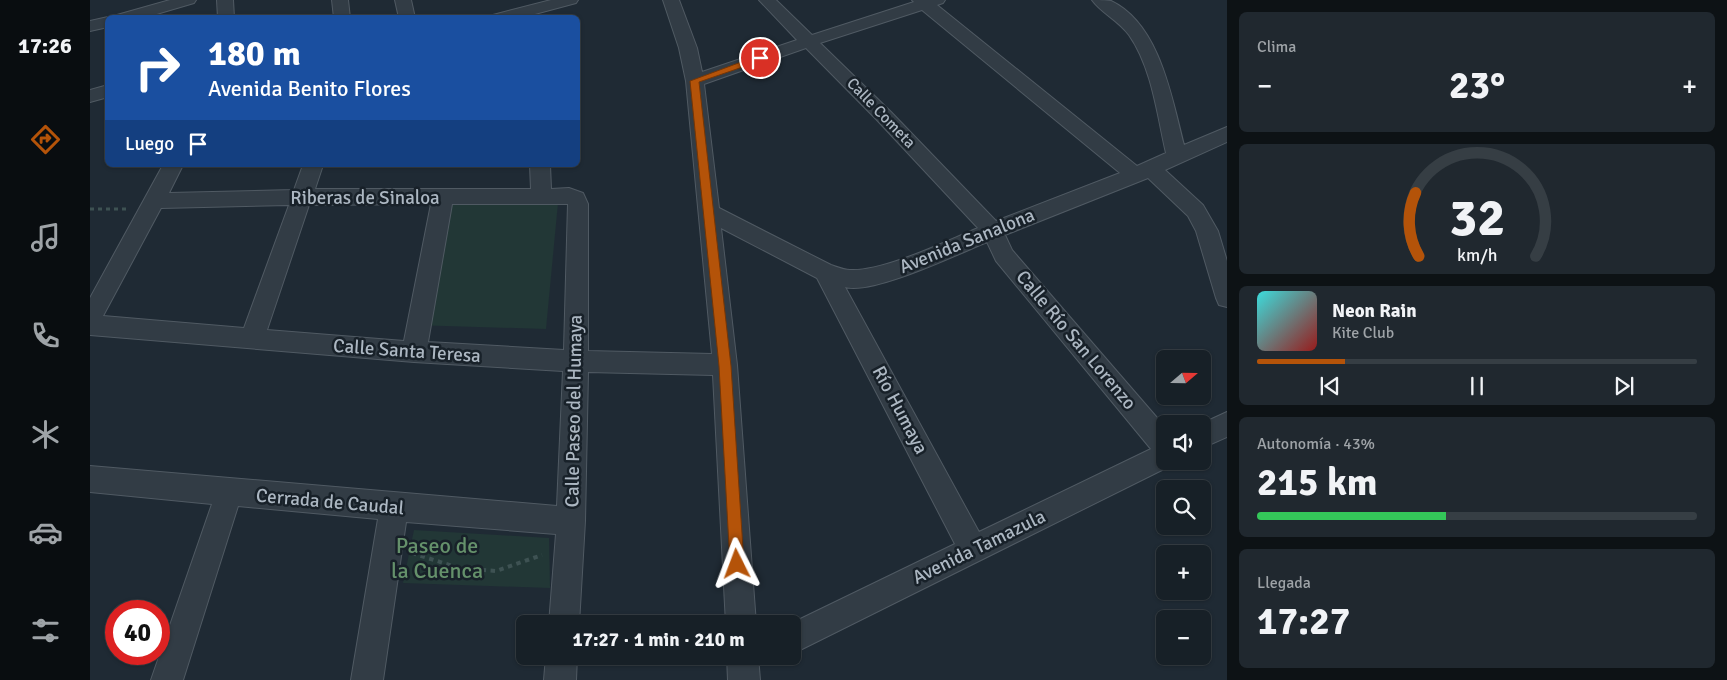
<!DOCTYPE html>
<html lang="es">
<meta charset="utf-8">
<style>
:root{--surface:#172027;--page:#20282f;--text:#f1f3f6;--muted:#9ea3a7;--line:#363e44;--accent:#b45309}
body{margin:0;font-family:Signika,sans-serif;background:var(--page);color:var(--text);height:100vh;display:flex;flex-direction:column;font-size:19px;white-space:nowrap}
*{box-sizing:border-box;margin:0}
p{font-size:16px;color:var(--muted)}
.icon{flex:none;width:28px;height:28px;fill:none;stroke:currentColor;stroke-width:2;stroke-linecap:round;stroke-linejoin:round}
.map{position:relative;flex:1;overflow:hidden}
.drawer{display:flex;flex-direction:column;gap:12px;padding:12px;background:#0d1215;width:500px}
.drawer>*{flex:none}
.top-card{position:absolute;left:15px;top:15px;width:475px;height:152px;border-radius:8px;box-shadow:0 1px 4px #0004,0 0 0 1px var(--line);background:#1a4fa0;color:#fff;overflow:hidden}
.needle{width:32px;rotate:70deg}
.buttons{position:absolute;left:1066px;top:350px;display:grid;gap:10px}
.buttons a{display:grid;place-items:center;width:55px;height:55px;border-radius:8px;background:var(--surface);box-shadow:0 1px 4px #0004,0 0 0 1px var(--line);font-size:25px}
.speed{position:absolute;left:15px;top:600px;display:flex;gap:10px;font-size:25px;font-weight:700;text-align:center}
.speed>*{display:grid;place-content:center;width:65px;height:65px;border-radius:50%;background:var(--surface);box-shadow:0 1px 4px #0004,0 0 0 1px var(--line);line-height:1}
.speed .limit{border:8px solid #d22;background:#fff;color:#111}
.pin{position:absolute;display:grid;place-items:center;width:42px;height:42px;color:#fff;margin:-21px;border:2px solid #fff;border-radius:50%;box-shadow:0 1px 5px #0007}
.me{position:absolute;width:55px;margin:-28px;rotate:357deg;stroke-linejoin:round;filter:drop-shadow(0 0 4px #0008)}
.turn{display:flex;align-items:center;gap:18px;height:105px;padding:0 20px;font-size:22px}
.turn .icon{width:65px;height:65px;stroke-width:2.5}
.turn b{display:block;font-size:35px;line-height:42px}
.then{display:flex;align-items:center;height:48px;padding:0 20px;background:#0003;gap:10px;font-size:19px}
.big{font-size:38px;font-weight:700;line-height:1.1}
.drawer .widget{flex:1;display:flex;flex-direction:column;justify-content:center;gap:8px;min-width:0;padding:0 18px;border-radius:8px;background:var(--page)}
.drawer .dial{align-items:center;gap:0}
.dial svg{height:130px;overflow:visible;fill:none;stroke:var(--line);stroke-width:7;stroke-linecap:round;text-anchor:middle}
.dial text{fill:var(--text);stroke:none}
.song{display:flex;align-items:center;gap:15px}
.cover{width:60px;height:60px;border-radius:8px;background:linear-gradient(135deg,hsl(180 70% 55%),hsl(0 70% 35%))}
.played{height:5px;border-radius:2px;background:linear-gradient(90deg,var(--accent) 20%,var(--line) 20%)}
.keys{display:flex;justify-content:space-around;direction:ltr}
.heat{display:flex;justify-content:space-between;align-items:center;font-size:28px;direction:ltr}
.charge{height:8px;border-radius:4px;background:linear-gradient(90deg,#34c759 43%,var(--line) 0)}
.trip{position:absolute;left:426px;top:615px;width:285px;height:50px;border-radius:8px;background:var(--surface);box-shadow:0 1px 4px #0004,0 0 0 1px var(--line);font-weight:700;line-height:50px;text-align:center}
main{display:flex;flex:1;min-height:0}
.dock{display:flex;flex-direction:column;width:90px;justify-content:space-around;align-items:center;background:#090d10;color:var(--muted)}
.dock .icon{width:35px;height:35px}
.dock .active{color:var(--accent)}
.dock b{font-size:22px;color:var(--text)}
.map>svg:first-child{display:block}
</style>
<main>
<nav class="dock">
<b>17:26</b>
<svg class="icon active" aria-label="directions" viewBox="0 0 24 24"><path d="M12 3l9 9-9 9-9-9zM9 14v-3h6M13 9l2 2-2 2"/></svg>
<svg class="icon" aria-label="music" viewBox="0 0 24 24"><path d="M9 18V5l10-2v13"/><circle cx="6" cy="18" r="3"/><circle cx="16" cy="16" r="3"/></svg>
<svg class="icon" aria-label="phone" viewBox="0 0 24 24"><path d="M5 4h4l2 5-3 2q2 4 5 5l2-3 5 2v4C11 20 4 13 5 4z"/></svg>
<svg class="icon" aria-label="climate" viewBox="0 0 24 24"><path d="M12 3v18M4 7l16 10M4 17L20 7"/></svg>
<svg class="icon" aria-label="car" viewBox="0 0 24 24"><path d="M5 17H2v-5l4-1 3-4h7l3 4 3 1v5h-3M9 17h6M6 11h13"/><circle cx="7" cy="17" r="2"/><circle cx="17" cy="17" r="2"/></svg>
<svg class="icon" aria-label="filters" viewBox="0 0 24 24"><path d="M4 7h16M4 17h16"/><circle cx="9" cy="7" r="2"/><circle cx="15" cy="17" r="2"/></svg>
</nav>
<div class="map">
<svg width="1137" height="680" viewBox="0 0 1137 680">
<rect width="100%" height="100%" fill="#1f2a34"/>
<g fill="#223736">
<polygon points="468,203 456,329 322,325 347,204"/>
<polygon points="324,530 459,538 460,588 313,583"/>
</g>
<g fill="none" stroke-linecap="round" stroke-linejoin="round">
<g stroke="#505a63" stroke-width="2">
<g id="minor">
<polygon points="80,0 106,0 104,3 53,18 25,18 27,15"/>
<polygon points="127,0 143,0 144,18 128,18"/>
<polygon points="242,0 258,0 260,18 244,18"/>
<polygon points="305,0 321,0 325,18 309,18"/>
<polygon points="461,0 488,0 486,3 430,18 401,18 403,15"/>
<path d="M573,0H589L607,48L612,72L707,40L669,0H686L722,35L824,2L822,0H855L853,3L847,5L1047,166L1076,153C1067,114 1062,68 1039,35C1028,20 1011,13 1002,0C1008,0 1016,0 1021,1C1070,24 1082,99 1094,145L1137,127V142L1075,170L1113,205L1128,231L1137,261V307L1129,305L1126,298L1106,231L1098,216L1058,178L915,235L922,250L1075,427V461H1085L1084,464L702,654V624H700L865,544L727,278L631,228L647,365L666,624H636L623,375L498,372L495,521L489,624H459L466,534L316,522L293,680H261L288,519L148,506L93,680H61L122,504L0,492V466L467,506L473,371L324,362L0,335V298L73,165H93L79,193L204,190L213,165H233L225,189H441L440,165H460L461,189L479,188L493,193L498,204V351L622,354L596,81L589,48ZM832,10L1030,173L906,221L801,112L730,43ZM716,48L787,120L888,228C856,241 793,272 760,270C754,270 747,267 741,265L629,208L614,84ZM341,204L314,341L177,330L219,205ZM362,204H478L474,350L338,342ZM199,205L154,328L13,316L71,208ZM897,242L906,261L1061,449L889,532L755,287C783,295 868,254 897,242Z"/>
<polygon points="18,17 20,18 18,18 18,27 0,31 0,21"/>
<polygon points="18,85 18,97 0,102 0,90"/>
<polygon points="1137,412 1137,437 1112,448 1112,424 1111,424"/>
<polygon points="456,656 487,656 486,680 454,680"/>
<polygon points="637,656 668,656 670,680 638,680"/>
</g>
</g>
<polyline stroke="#3e5253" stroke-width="3" stroke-dasharray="4 4" stroke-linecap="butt" points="0,209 36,209"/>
<polyline stroke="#3e5253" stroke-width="4" stroke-dasharray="4.5 4.5" stroke-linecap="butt" points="322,553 369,568 406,571 452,555"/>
<use href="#minor" fill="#323c45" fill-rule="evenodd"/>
</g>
<polygon fill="#b45309" stroke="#753606" points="670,55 673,56 673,60 609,82 641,366 654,564 652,569 647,571 642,569 640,564 629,366 600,81"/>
<g text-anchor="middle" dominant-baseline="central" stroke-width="5" stroke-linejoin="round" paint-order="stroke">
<g font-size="16" fill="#acb7c2" stroke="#182129">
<text transform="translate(791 113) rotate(46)">Calle Cometa</text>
</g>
<g font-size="19" fill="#acb7c2" stroke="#182129">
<text x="275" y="198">Riberas de Sinaloa</text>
<text transform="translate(877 241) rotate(-22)">Avenida Sanalona</text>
<text transform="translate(986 340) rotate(50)">Calle Río San Lorenzo</text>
<text transform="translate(317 351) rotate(4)">Calle Santa Teresa</text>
<text transform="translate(810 410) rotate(62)">Río Humaya</text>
<text transform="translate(484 411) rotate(-89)">Calle Paseo del Humaya</text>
<text transform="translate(240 502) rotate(5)">Cerrada de Caudal</text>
<text transform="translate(889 547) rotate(-26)">Avenida Tamazula</text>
</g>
<g font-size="22" fill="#65916b" stroke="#182129">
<text x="347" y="545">Paseo de<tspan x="347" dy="25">la Cuenca</tspan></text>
</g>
</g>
</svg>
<div class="buttons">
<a><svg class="needle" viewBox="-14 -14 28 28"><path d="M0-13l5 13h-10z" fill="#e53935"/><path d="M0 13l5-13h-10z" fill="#9ea3a7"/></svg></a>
<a><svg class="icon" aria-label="sound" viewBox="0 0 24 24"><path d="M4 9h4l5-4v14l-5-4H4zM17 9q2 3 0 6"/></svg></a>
<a><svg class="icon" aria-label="search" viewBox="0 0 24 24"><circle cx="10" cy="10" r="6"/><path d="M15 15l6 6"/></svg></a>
<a>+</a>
<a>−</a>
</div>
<div class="speed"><div class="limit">40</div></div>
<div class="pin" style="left:670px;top:58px;background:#d93025"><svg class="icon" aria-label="arrive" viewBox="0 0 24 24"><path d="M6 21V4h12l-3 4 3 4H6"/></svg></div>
<svg class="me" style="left:647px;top:564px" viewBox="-20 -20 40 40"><path d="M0-17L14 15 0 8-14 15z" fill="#b45309" stroke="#fff" stroke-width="4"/></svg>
<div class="trip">17:27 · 1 min · 210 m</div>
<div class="top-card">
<div class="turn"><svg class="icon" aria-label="right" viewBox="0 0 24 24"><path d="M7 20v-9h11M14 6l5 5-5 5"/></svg><div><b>180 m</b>Avenida Benito Flores</div></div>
<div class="then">Luego<svg class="icon" aria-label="arrive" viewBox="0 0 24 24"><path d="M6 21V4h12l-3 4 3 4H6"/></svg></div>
</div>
</div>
<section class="drawer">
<div class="widget"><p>Clima</p>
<div class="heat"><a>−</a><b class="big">23°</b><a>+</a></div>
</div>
<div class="widget dial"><svg viewBox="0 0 100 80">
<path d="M14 69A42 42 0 1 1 86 69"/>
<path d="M14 69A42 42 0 0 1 12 30" stroke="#b45309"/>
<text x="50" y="56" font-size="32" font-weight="700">32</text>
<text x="50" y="72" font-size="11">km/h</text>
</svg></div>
<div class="widget">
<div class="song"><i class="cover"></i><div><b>Neon Rain</b><p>Kite Club</p></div></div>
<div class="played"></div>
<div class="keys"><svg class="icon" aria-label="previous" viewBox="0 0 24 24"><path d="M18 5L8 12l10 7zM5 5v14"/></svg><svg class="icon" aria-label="pause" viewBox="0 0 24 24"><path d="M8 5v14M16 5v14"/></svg><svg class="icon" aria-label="next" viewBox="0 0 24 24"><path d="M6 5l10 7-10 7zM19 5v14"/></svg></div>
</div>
<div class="widget"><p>Autonomía · 43%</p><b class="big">215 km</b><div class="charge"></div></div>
<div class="widget"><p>Llegada</p><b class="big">17:27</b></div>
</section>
</main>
